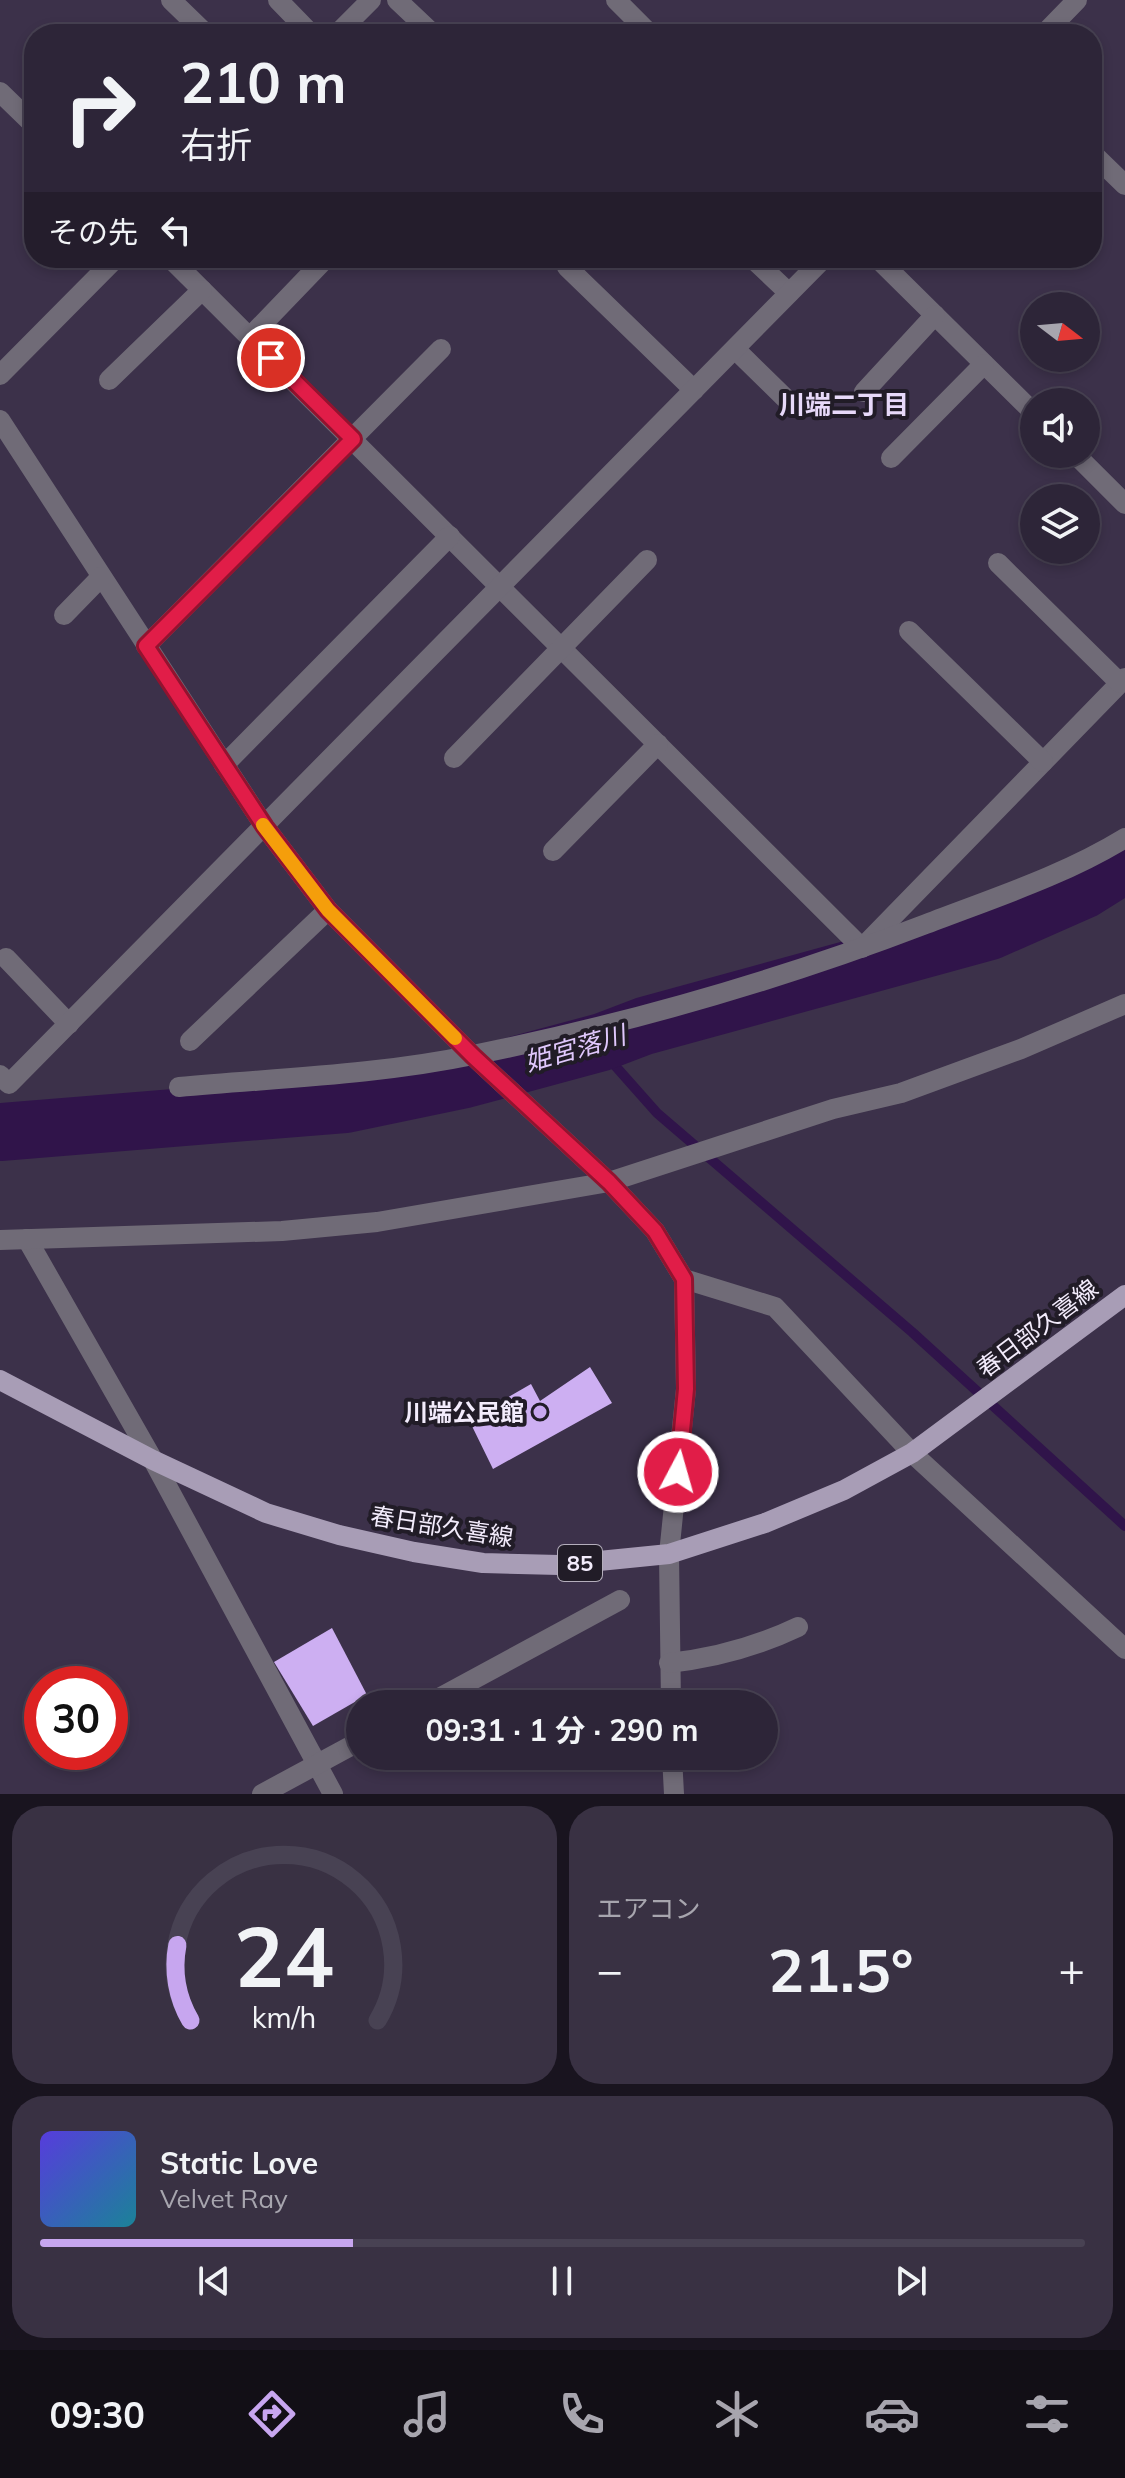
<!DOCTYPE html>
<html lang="ja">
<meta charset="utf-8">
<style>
:root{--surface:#2d2538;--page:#393143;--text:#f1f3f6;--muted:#a7a5ae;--line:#484253;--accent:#c7a6ef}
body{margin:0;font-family:Mulish,"Noto Sans JP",sans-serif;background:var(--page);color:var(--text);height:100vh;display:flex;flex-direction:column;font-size:30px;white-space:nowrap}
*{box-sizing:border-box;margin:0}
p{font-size:26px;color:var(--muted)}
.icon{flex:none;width:44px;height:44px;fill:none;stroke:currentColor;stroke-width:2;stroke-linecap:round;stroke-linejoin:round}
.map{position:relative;height:1794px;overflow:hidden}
.details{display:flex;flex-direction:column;gap:12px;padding:12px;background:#19141f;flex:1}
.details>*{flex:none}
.hud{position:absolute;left:24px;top:24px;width:1078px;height:244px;border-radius:32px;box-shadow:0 4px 12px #0003,0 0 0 2px var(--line);background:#2d2538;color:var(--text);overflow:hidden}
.needle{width:52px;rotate:106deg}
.buttons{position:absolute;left:1020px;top:292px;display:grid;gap:16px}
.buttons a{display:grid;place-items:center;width:80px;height:80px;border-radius:50%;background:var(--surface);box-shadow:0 4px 12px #0003,0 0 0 2px var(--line);font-size:40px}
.speed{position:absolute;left:24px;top:1666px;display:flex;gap:16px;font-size:40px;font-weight:700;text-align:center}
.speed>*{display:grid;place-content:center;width:104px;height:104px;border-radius:50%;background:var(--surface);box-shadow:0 4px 12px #0003,0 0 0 2px var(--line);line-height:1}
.speed .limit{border:12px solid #d22;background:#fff;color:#111}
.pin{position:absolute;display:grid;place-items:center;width:68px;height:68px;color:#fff;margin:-34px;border:4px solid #fff;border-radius:50%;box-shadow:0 2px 8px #0007}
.me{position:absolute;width:88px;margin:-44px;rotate:6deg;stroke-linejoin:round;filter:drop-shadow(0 0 6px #0008)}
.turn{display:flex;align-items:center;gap:28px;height:168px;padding:0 24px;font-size:36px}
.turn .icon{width:104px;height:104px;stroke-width:2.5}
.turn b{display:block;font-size:56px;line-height:68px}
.then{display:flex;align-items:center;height:76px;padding:0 24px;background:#0003;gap:16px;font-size:30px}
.big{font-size:60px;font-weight:700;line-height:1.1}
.details .card{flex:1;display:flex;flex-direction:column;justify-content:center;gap:12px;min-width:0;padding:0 28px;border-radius:32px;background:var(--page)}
.details .dial{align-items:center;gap:0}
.dial svg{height:208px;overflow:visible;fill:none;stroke:var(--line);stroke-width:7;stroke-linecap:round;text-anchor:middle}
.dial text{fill:var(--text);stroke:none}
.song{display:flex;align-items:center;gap:24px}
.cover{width:96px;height:96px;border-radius:12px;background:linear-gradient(135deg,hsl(250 70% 55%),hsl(190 70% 35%))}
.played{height:8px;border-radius:4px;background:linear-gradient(90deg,var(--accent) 30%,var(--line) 30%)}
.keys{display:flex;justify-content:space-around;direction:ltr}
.heat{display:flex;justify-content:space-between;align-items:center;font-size:44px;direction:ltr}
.details .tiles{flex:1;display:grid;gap:12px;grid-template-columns:1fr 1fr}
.card:last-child{grid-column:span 2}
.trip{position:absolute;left:346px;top:1690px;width:432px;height:80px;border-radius:40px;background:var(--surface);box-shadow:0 4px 12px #0003,0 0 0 2px var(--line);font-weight:700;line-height:80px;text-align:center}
.tabs{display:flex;height:128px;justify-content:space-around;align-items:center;background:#120f16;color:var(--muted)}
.tabs .icon{width:56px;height:56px}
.tabs .on{color:var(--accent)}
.tabs b{font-size:36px;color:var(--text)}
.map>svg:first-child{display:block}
</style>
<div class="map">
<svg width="1125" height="1794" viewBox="0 0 1125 1794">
<rect width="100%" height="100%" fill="#3c314a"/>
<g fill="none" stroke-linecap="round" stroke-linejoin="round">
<polyline stroke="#30144a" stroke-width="10" points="602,1042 610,1060 657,1113 912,1332 1125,1526"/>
<polyline stroke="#30144a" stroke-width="58" points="0,1132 345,1104 465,1079 602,1042 644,1026 990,931 1083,890 1125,864"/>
</g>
<g fill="#cdaff2">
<polygon points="590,1367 612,1403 493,1469 469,1420 531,1384 540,1401"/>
<polygon points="332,1628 367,1695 313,1726 274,1662"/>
</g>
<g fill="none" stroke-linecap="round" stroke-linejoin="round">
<g stroke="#706b77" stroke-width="20">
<polyline points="171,0 206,34"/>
<polyline points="278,0 311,34"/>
<polyline points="397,0 433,34"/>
<polyline points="616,0 650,34"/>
<polyline points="337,34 371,0"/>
<polyline points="1044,34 1077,0"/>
<polyline points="0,92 34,125"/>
<polyline points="1092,153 1125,185"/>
<polyline points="170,258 862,948 1125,678"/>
<polyline points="752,258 789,293"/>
<polyline points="877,258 1034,413"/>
<polyline points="567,267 694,390"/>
<polyline points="250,337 326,258"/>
<polyline points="735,349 785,398"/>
<polyline points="0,375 116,258"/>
<polyline points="109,380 202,290"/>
<polyline points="864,392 935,315"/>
<polyline points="0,420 265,827 328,910 473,1056 609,1182 655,1231 684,1279 686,1389 669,1554 671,1704"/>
<polyline points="1075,454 1125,504"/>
<polyline points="891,458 984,364"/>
<polyline points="998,563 1120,683"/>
<polyline points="64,615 101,577"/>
<polyline points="909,631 1043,762"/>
<polyline points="146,646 441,349"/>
<polyline points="454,758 647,560"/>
<polyline points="224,765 450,536"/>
<polyline points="553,851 658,744"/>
<polyline points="6,958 69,1024"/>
<polyline points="190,1041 328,910"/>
<polyline points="0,1075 9,1084 824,258"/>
<path d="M179,1087C276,1078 377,1075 473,1055C626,1024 780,980 926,924C993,898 1063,876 1125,838"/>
<polyline points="27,1239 153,1460 333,1794"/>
<polyline points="0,1240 282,1231 377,1222 609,1182 833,1109 901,1093 1021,1049 1125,1004"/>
<polyline points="684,1279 775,1307 912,1453 1125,1649"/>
<path d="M669,1663C716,1658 756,1647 798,1627"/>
<polyline points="428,1704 620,1600"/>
<polyline points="672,1756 674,1794"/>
<polyline points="262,1794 360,1741"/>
</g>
<polyline stroke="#a89db6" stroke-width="20" points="0,1380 153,1460 266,1513 339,1535 414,1552 483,1563 559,1565 669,1554 765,1523 844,1490 912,1453 1125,1295"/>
</g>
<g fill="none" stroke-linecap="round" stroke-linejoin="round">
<g stroke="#92132f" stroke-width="20">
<polyline id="route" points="271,358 353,439 146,646 265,827 328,910 473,1056 609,1182 655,1231 684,1279 686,1389 678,1472"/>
</g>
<use href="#route" stroke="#e11d48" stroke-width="14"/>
<polyline stroke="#f59e0b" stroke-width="14" points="263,825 328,910 455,1038"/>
</g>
<circle fill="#c7a6ef" stroke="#211c27" stroke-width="3" cx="540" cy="1412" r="8"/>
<g text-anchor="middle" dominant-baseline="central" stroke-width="8" stroke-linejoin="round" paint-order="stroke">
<rect fill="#211c27" stroke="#b4aebc" stroke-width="2" x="558" y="1545" width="44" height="36" rx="6"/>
<g font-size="22" font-weight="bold" fill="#f3ecfc">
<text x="580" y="1563">85</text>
</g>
<g font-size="24" fill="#f3ecfc" stroke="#211c27">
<text transform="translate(1037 1328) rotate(-37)">春日部久喜線</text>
<text transform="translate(442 1526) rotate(9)">春日部久喜線</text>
</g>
<g font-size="24" font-weight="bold" fill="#f3ecfc" stroke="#211c27" text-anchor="end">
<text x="524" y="1412">川端公民館</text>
</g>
<g font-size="26" font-weight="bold" fill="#e7d9f9" stroke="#211c27">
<text x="844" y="404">川端二丁目</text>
</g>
<g font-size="26" font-style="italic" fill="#dfc7fc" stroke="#211c27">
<text transform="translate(575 1048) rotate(-16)">姫宮落川</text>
</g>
</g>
</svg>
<div class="buttons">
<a><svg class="needle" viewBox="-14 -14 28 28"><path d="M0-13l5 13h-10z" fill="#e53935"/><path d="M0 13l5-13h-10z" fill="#a7a5ae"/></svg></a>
<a><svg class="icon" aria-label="sound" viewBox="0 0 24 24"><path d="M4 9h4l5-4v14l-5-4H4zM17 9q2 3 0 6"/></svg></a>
<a><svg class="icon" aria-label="layers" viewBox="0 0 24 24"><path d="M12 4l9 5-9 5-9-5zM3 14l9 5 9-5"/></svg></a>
</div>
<div class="speed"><div class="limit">30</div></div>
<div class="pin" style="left:271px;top:358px;background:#d93025"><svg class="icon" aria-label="arrive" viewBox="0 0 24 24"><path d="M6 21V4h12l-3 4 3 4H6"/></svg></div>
<svg class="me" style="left:678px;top:1472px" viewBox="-20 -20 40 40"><circle r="17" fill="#e11d48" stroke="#fff" stroke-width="3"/><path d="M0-11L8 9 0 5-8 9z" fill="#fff"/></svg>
<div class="trip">09:31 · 1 分 · 290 m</div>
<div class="hud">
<div class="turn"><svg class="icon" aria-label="right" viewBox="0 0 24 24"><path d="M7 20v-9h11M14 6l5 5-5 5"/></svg><div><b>210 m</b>右折</div></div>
<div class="then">その先<svg class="icon" aria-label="left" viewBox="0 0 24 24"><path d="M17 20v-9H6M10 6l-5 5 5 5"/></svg></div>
</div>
</div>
<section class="details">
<div class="tiles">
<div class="card dial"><svg viewBox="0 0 100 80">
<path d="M14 69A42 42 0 1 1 86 69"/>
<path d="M14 69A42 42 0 0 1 9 40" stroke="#c7a6ef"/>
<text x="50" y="56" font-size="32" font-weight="700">24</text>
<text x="50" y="72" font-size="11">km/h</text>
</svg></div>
<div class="card"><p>エアコン</p>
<div class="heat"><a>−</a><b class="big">21.5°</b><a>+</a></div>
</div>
<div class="card">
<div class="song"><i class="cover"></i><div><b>Static Love</b><p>Velvet Ray</p></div></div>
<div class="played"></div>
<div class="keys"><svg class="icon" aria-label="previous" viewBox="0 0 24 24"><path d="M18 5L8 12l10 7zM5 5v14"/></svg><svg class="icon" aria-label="pause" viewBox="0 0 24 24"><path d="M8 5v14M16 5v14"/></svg><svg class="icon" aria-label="next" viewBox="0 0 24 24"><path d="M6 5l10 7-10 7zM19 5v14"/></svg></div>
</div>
</div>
</section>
<nav class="tabs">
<b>09:30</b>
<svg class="icon on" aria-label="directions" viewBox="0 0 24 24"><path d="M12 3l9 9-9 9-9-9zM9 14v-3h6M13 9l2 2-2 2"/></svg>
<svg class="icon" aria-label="music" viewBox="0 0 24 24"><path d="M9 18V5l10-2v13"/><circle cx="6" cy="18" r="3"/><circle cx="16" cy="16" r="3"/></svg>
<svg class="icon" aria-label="phone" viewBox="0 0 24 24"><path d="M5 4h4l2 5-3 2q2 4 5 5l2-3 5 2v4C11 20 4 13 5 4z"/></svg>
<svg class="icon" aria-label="climate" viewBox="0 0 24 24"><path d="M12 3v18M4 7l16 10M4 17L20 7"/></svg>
<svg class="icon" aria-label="car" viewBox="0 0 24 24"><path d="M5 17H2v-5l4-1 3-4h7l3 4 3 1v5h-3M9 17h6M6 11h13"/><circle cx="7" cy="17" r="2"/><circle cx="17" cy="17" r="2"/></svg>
<svg class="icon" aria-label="filters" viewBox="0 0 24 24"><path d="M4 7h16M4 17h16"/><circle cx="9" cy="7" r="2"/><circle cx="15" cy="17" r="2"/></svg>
</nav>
